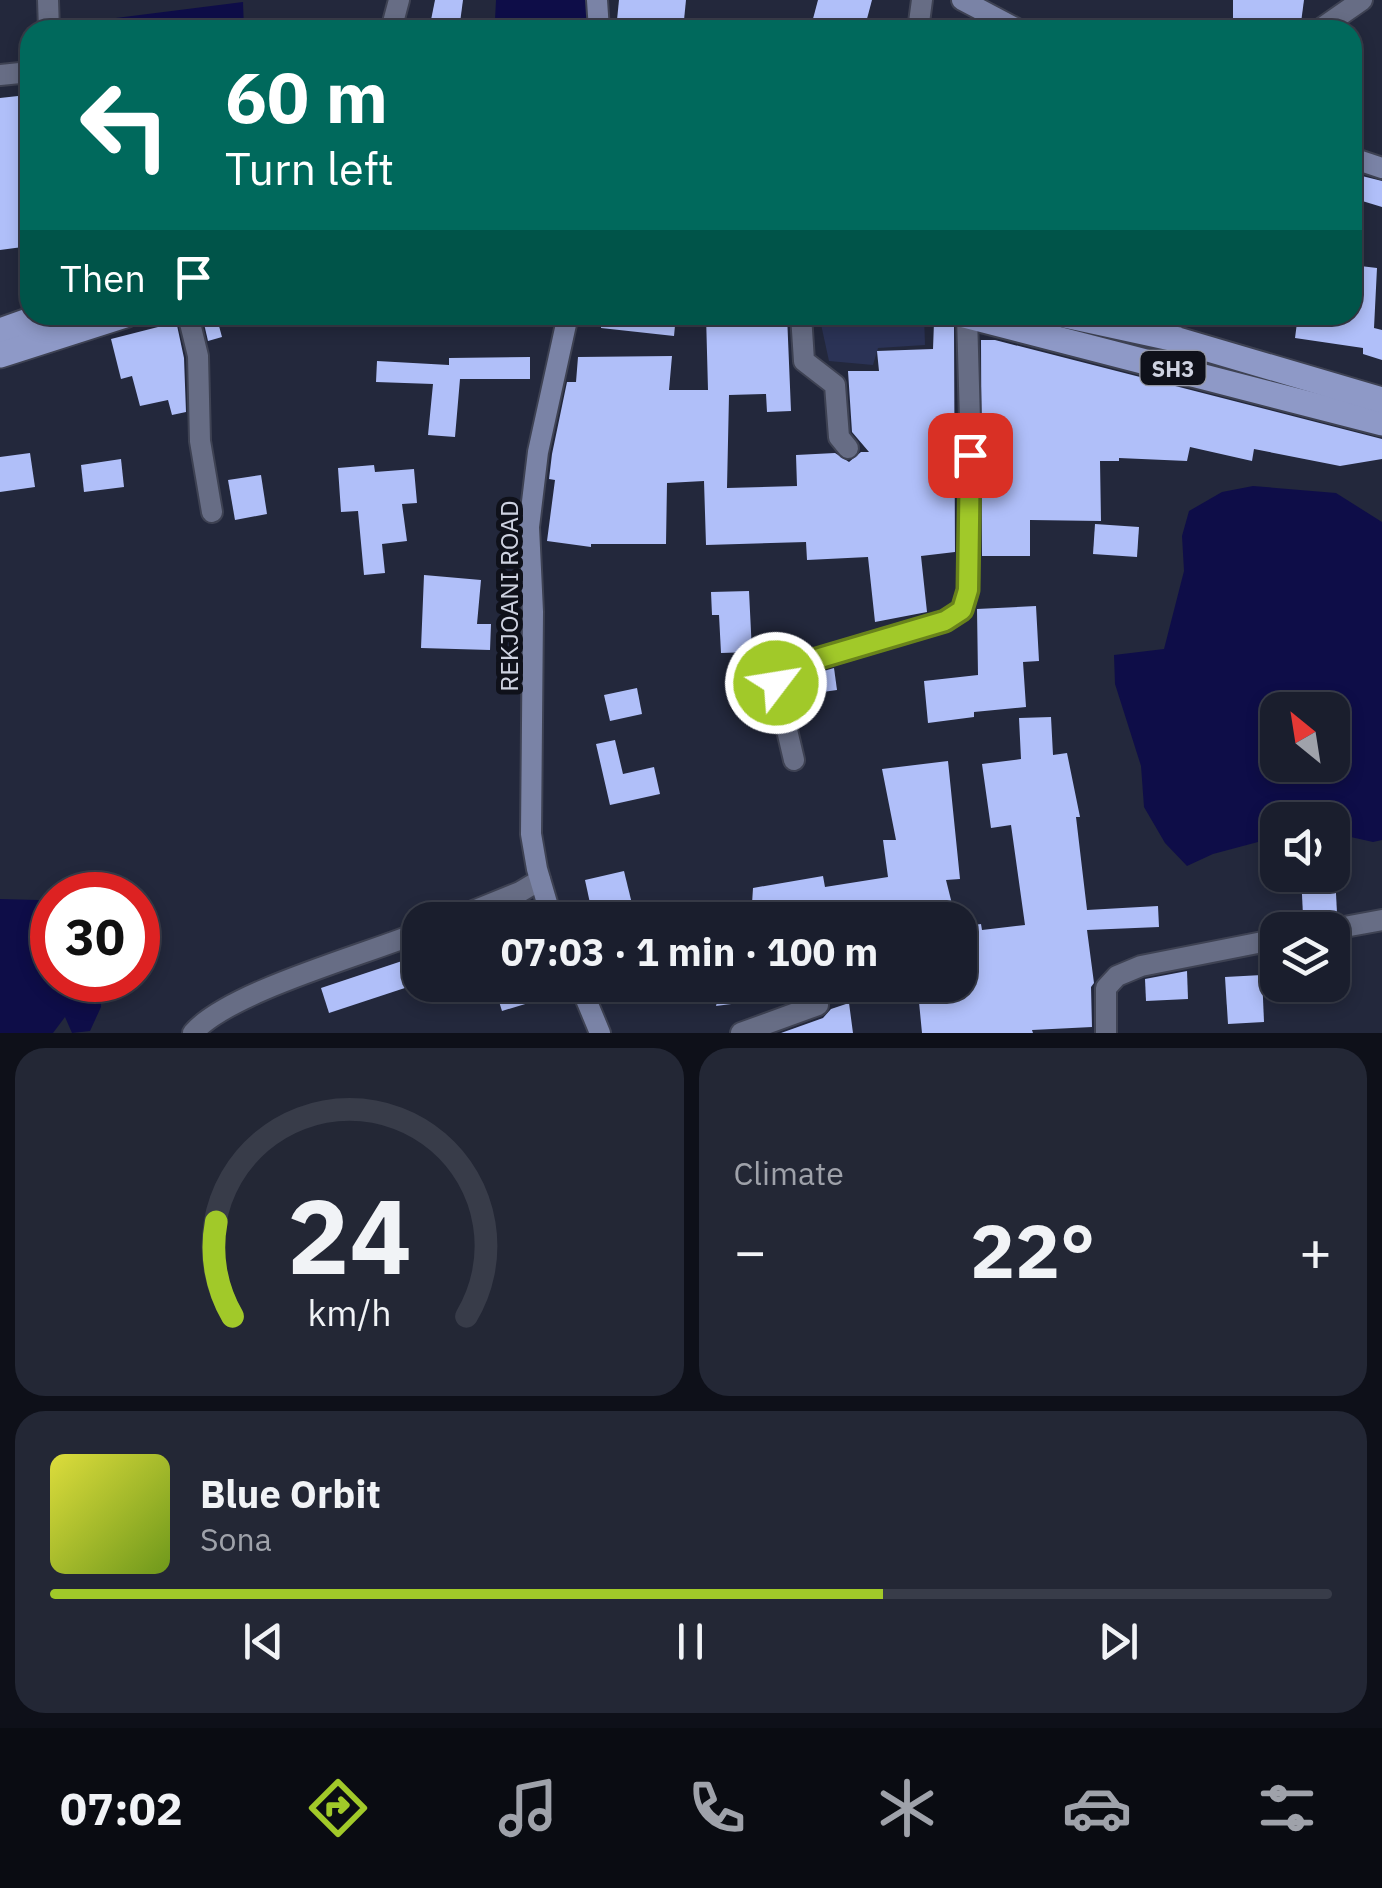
<!DOCTYPE html>
<meta charset="utf-8">
<style>
:root{--surface:#1a1e2d;--page:#232735;--text:#f1f3f6;--muted:#9fa2aa;--line:#383c49;--accent:#a1c929}
body{margin:0;font-family:"IBM Plex Sans",sans-serif;background:var(--page);color:var(--text);height:100vh;display:flex;flex-direction:column;font-size:38px;white-space:nowrap}
*{box-sizing:border-box;margin:0}
p{font-size:32px;color:var(--muted)}
.icon{flex:none;width:55px;height:55px;fill:none;stroke:currentColor;stroke-width:2;stroke-linecap:round;stroke-linejoin:round}
.map{position:relative;height:1033px;overflow:hidden}
.panel{display:flex;flex-direction:column;gap:15px;padding:15px;background:#0e1019;flex:1}
.panel>*{flex:none}
.guide{position:absolute;left:20px;top:20px;width:1342px;height:305px;border-radius:30px;box-shadow:0 5px 15px #0003,0 0 0 2px var(--line);background:#00695c;color:#fff;overflow:hidden}
.needle{width:65px;rotate:330deg}
.buttons{position:absolute;left:1260px;top:692px;display:grid;gap:20px}
.buttons a{display:grid;place-items:center;width:90px;height:90px;border-radius:20px;background:var(--surface);box-shadow:0 5px 15px #0003,0 0 0 2px var(--line);font-size:50px}
.speed{position:absolute;left:30px;top:872px;display:flex;gap:20px;font-size:50px;font-weight:700;text-align:center}
.speed>*{display:grid;place-content:center;width:130px;height:130px;border-radius:50%;background:var(--surface);box-shadow:0 5px 15px #0003,0 0 0 2px var(--line);line-height:1}
.speed .limit{border:15px solid #d22;background:#fff;color:#111}
.pin{position:absolute;display:grid;place-items:center;width:85px;height:85px;color:#fff;margin:-42px;border-radius:20px;box-shadow:0 5px 15px #0006}
.me{position:absolute;width:110px;margin:-55px;rotate:59deg;stroke-linejoin:round;filter:drop-shadow(0 0 8px #0008)}
.turn{display:flex;align-items:center;gap:35px;height:210px;padding:0 40px;font-size:45px}
.turn .icon{width:130px;height:130px;stroke-width:2.5}
.turn b{display:block;font-size:70px;line-height:85px}
.then{display:flex;align-items:center;height:95px;padding:0 40px;background:#0003;gap:20px;font-size:38px}
.big{font-size:75px;font-weight:700;line-height:1.1}
.panel .tile{flex:1;display:flex;flex-direction:column;justify-content:center;gap:15px;min-width:0;padding:0 35px;border-radius:30px;background:var(--page)}
.panel .dial{align-items:center;gap:0}
.dial svg{height:260px;overflow:visible;fill:none;stroke:var(--line);stroke-width:7;stroke-linecap:round;text-anchor:middle}
.dial text{fill:var(--text);stroke:none}
.song{display:flex;align-items:center;gap:30px}
.cover{width:120px;height:120px;border-radius:15px;background:linear-gradient(135deg,hsl(60 70% 55%),hsl(80 70% 35%))}
.played{height:10px;border-radius:5px;background:linear-gradient(90deg,var(--accent) 65%,var(--line) 65%)}
.keys{display:flex;justify-content:space-around;direction:ltr}
.heat{display:flex;justify-content:space-between;align-items:center;font-size:55px;direction:ltr}
.panel .tiles{flex:1;display:grid;gap:15px;grid-template-columns:1fr 1fr}
.tile:last-child{grid-column:span 2}
.trip{position:absolute;left:402px;top:902px;width:575px;height:100px;border-radius:30px;background:var(--surface);box-shadow:0 5px 15px #0003,0 0 0 2px var(--line);font-weight:700;line-height:100px;text-align:center}
.tab-bar{display:flex;height:160px;justify-content:space-around;align-items:center;background:#0a0c12;color:var(--muted)}
.tab-bar .icon{width:70px;height:70px}
.tab-bar .current{color:var(--accent)}
.tab-bar b{font-size:45px;color:var(--text)}
.map>svg:first-child{display:block}
</style>
<div class="map">
<svg width="1382" height="1033" viewBox="0 0 1382 1033">
<rect width="100%" height="100%" fill="#23283c"/>
<polygon fill="#2b3356" points="819,315 924,315 925,345 878,348 873,365 829,361"/>
<g fill="#0e0d48" fill-rule="evenodd">
<polygon points="496,0 587,0 591,30 490,30 495,20"/>
<polygon points="243,2 244,30 92,30 92,21"/>
<path d="M1253,486L1336,493L1382,522V840L1373,842L1333,833L1332,820H1278L1277,837L1213,854L1187,866L1165,843L1144,807L1141,766L1115,684L1114,655L1164,649L1184,571L1182,536L1189,511L1222,492ZM1278,710H1332V765H1278Z"/>
<polygon points="0,899 38,900 52,906 52,980 100,980 101,1007 90,1031 72,1033 65,1017 53,1033 0,1033"/>
</g>
<g fill="#b0bff9">
<polygon points="435,0 463,0 459,30 429,30"/>
<polygon points="619,0 686,0 683,30 616,30"/>
<polygon points="818,0 872,0 864,30 810,30"/>
<polygon points="1233,0 1304,0 1300,30 1233,30"/>
<polygon points="27,95 30,246 0,250 0,98"/>
<polygon points="1362,176 1382,181 1382,207 1359,200 1363,188 1357,188"/>
<polygon points="1352,265 1377,268 1374,328 1382,330 1382,360 1363,354 1363,348 1295,338 1298,315 1352,315"/>
<polygon points="202,315 216,315 222,337 208,341"/>
<polygon points="601,315 676,315 674,336 601,328"/>
<polygon points="706,315 787,315 791,411 767,412 766,394 729,395 727,488 797,486 796,455 835,453 849,462 861,452 869,452 852,432 848,371 879,371 877,351 933,349 934,322 950,323 954,327 955,552 921,556 927,612 875,622 868,557 807,560 806,542 706,545 704,481 667,483 666,544 591,544 591,547 547,541 555,480 549,479 552,454 567,382 576,382 578,357 672,356 669,390 708,390"/>
<polygon points="175,316 184,358 186,412 172,415 168,400 140,406 132,376 121,379 111,339 158,327 156,321"/>
<polygon points="981,340 995,340 1382,439 1382,459 1340,466 1254,449 1252,461 1190,447 1187,461 1119,458 1119,461 1100,461 1101,521 1030,520 1030,556 982,556"/>
<polygon points="530,357 530,379 460,379 455,437 428,435 433,384 376,382 377,361 449,365 449,358"/>
<polygon points="30,453 35,487 0,492 0,457"/>
<polygon points="121,459 124,487 84,492 81,465"/>
<polygon points="374,465 375,472 414,469 417,503 402,504 407,541 382,544 385,573 364,575 358,511 341,512 338,468"/>
<polygon points="261,475 267,514 235,520 228,480"/>
<polygon points="1095,524 1139,527 1137,557 1093,554"/>
<polygon points="424,575 481,580 477,624 491,624 490,650 421,648"/>
<polygon points="749,591 752,652 721,653 719,615 712,615 711,592"/>
<polygon points="1036,606 1039,661 1023,662 1026,707 974,712 974,717 928,723 924,681 978,675 977,609"/>
<polygon points="834,668 837,690 794,696 793,680"/>
<polygon points="637,688 642,714 610,721 604,695"/>
<polygon points="763,689 769,713 736,715 735,691"/>
<polygon points="1051,717 1053,755 1067,753 1080,817 1076,817 1087,910 1158,906 1159,927 1087,930 1094,983 1091,987 1092,1027 1032,1030 1033,1033 922,1033 919,1002 891,1004 888,985 960,985 960,927 981,924 982,930 1025,925 1011,825 991,828 982,764 1021,759 1019,718"/>
<polygon points="615,740 623,774 654,767 660,794 610,805 596,744"/>
<polygon points="948,761 960,879 946,880 956,920 751,920 753,888 823,876 825,887 888,877 883,840 896,840 882,769"/>
<polygon points="624,871 633,908 593,917 585,880"/>
<polygon points="1301,875 1335,875 1337,913 1303,915"/>
<polygon points="420,955 420,983 329,1013 321,988"/>
<polygon points="1187,971 1188,999 1146,1001 1145,979"/>
<polygon points="1262,975 1264,1022 1228,1024 1225,977"/>
<polygon points="517,985 566,985 568,991 502,1011 496,992"/>
<polygon points="721,985 783,985 784,997 716,1006"/>
<polygon points="849,1003 853,1033 781,1033 823,1018 831,1009"/>
</g>
<g fill="none" stroke-linecap="round" stroke-linejoin="round">
<g stroke="#3e4253" stroke-width="24">
<g id="street">
<polyline points="48,0 49,30"/>
<polyline points="391,30 399,0"/>
<polyline points="918,30 922,0"/>
<polyline points="1319,30 1362,0"/>
<polyline points="0,75 30,72"/>
<polyline points="188,315 198,356 200,441 212,512"/>
<polyline points="801,315 804,361 835,385 839,437 848,448"/>
<polyline points="1171,338 1172,315"/>
<polyline points="794,760 776,683 778,675 786,668 945,621 962,610 968,590 970,421 967,316"/>
<polyline points="451,920 520,892 540,880"/>
<polyline points="1328,930 1382,920"/>
<path d="M193,1033C228,992 364,955 420,932"/>
<polyline points="741,1033 818,1005"/>
<polyline points="1106,1033 1106,988 1117,976 1141,966 1278,939"/>
</g>
</g>
<g stroke="#3e4253" stroke-width="24">
<g id="secondary">
<polyline points="597,0 599,30"/>
<polyline points="962,0 1019,30"/>
<polyline points="1352,158 1382,168"/>
<polyline points="552,920 537,869 531,834 533,612 529,527 538,452 568,315"/>
<polyline points="580,985 600,1033"/>
</g>
</g>
<g stroke="#3e4253" stroke-width="29">
<g id="primary">
<polyline points="964,315 1382,423"/>
<polyline points="1065,315 1171,338 1382,400"/>
<polyline points="0,331 45,315"/>
<polyline points="0,355 125,315"/>
</g>
</g>
<use href="#street" stroke="#676d85" stroke-width="20"/>
<use href="#secondary" stroke="#7a83a6" stroke-width="20"/>
<use href="#primary" stroke="#8e99c7" stroke-width="25"/>
</g>
<g fill="none" stroke-linecap="round" stroke-linejoin="round">
<g stroke="#69831b" stroke-width="25">
<polyline id="route" points="776,683 778,675 786,668 945,621 962,610 968,590 970,455"/>
</g>
<use href="#route" stroke="#a1c929" stroke-width="18"/>
</g>
<g text-anchor="middle" dominant-baseline="central" stroke-width="10" stroke-linejoin="round" paint-order="stroke">
<rect fill="#0f111a" stroke="#9598a5" stroke-width="2.5" x="1140.5" y="351" width="65" height="34" rx="8"/>
<g font-size="22" font-weight="bold" fill="#ced2e0">
<text x="1173" y="368">SH3</text>
</g>
<g font-size="25" fill="#ced2e0" stroke="#0f111a">
<text transform="translate(508 596) rotate(-90)">REKJOANI ROAD</text>
</g>
</g>
</svg>
<div class="buttons">
<a><svg class="needle" viewBox="-14 -14 28 28"><path d="M0-13l5 13h-10z" fill="#e53935"/><path d="M0 13l5-13h-10z" fill="#9fa2aa"/></svg></a>
<a><svg class="icon" aria-label="sound" viewBox="0 0 24 24"><path d="M4 9h4l5-4v14l-5-4H4zM17 9q2 3 0 6"/></svg></a>
<a><svg class="icon" aria-label="layers" viewBox="0 0 24 24"><path d="M12 4l9 5-9 5-9-5zM3 14l9 5 9-5"/></svg></a>
</div>
<div class="speed"><div class="limit">30</div></div>
<div class="pin" style="left:970px;top:455px;background:#d93025"><svg class="icon" aria-label="arrive" viewBox="0 0 24 24"><path d="M6 21V4h12l-3 4 3 4H6"/></svg></div>
<svg class="me" style="left:776px;top:683px" viewBox="-20 -20 40 40"><circle r="17" fill="#a1c929" stroke="#fff" stroke-width="3"/><path d="M0-11L8 9 0 5-8 9z" fill="#fff"/></svg>
<div class="trip">07:03 · 1 min · 100 m</div>
<div class="guide">
<div class="turn"><svg class="icon" aria-label="left" viewBox="0 0 24 24"><path d="M17 20v-9H6M10 6l-5 5 5 5"/></svg><div><b>60 m</b>Turn left</div></div>
<div class="then">Then<svg class="icon" aria-label="arrive" viewBox="0 0 24 24"><path d="M6 21V4h12l-3 4 3 4H6"/></svg></div>
</div>
</div>
<section class="panel">
<div class="tiles">
<div class="tile dial"><svg viewBox="0 0 100 80">
<path d="M14 69A42 42 0 1 1 86 69"/>
<path d="M14 69A42 42 0 0 1 9 40" stroke="#a1c929"/>
<text x="50" y="56" font-size="32" font-weight="700">24</text>
<text x="50" y="72" font-size="11">km/h</text>
</svg></div>
<div class="tile"><p>Climate</p>
<div class="heat"><a>−</a><b class="big">22°</b><a>+</a></div>
</div>
<div class="tile">
<div class="song"><i class="cover"></i><div><b>Blue Orbit</b><p>Sona</p></div></div>
<div class="played"></div>
<div class="keys"><svg class="icon" aria-label="previous" viewBox="0 0 24 24"><path d="M18 5L8 12l10 7zM5 5v14"/></svg><svg class="icon" aria-label="pause" viewBox="0 0 24 24"><path d="M8 5v14M16 5v14"/></svg><svg class="icon" aria-label="next" viewBox="0 0 24 24"><path d="M6 5l10 7-10 7zM19 5v14"/></svg></div>
</div>
</div>
</section>
<nav class="tab-bar">
<b>07:02</b>
<svg class="icon current" aria-label="directions" viewBox="0 0 24 24"><path d="M12 3l9 9-9 9-9-9zM9 14v-3h6M13 9l2 2-2 2"/></svg>
<svg class="icon" aria-label="music" viewBox="0 0 24 24"><path d="M9 18V5l10-2v13"/><circle cx="6" cy="18" r="3"/><circle cx="16" cy="16" r="3"/></svg>
<svg class="icon" aria-label="phone" viewBox="0 0 24 24"><path d="M5 4h4l2 5-3 2q2 4 5 5l2-3 5 2v4C11 20 4 13 5 4z"/></svg>
<svg class="icon" aria-label="climate" viewBox="0 0 24 24"><path d="M12 3v18M4 7l16 10M4 17L20 7"/></svg>
<svg class="icon" aria-label="car" viewBox="0 0 24 24"><path d="M5 17H2v-5l4-1 3-4h7l3 4 3 1v5h-3M9 17h6M6 11h13"/><circle cx="7" cy="17" r="2"/><circle cx="17" cy="17" r="2"/></svg>
<svg class="icon" aria-label="filters" viewBox="0 0 24 24"><path d="M4 7h16M4 17h16"/><circle cx="9" cy="7" r="2"/><circle cx="15" cy="17" r="2"/></svg>
</nav>
